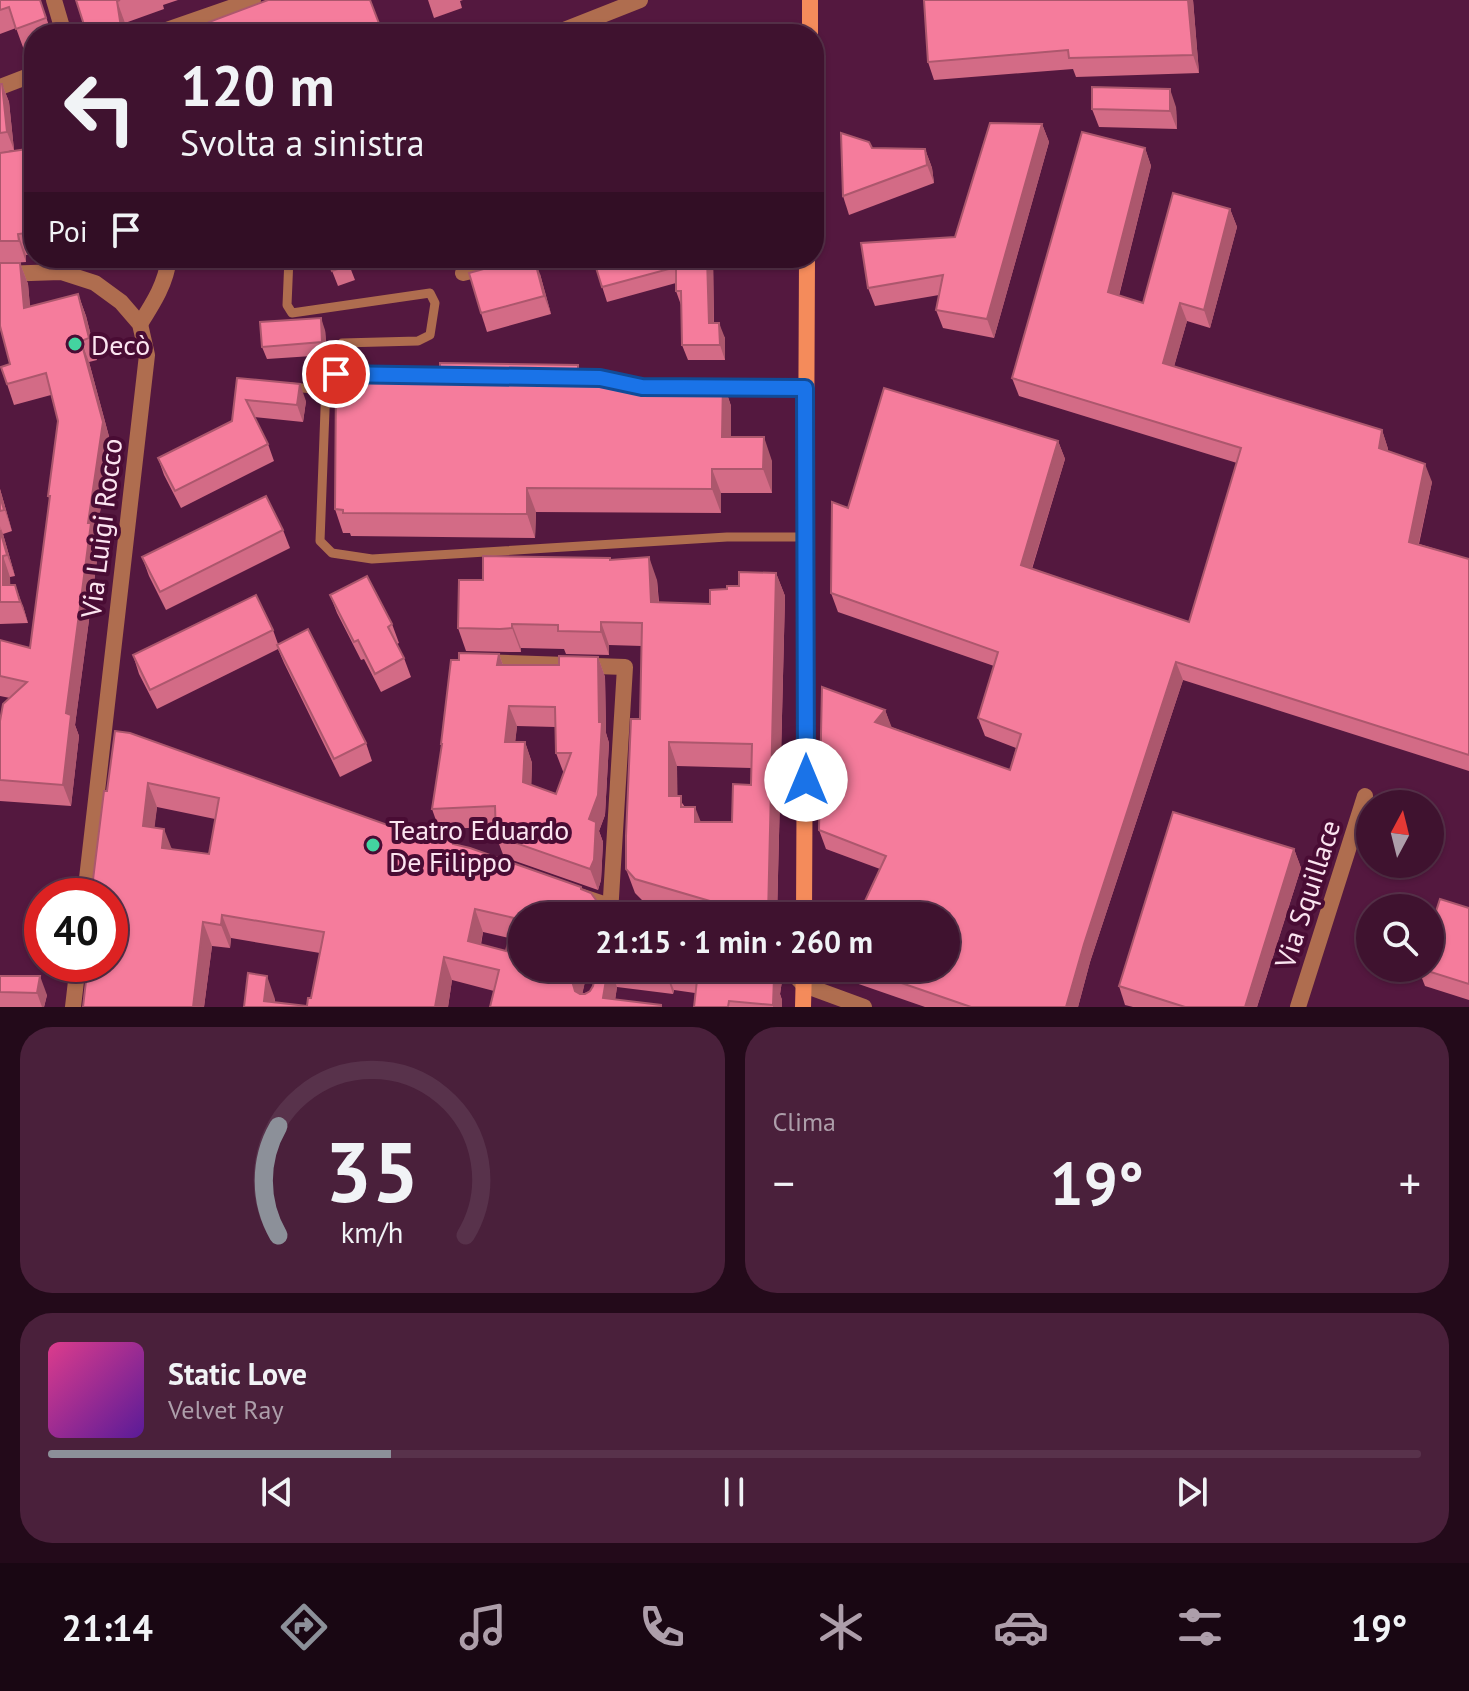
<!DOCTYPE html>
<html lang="it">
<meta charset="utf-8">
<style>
:root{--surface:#3f122f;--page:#4a203b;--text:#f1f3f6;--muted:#ad9eaa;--line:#58324b;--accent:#8c9099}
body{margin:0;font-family:"PT Sans",sans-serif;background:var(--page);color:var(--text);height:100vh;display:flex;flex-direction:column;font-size:30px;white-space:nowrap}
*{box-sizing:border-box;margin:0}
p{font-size:26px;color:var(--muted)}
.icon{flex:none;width:44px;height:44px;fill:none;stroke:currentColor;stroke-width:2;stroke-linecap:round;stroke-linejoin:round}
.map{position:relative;height:1007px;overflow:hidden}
.details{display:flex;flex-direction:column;gap:20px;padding:20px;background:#230a1a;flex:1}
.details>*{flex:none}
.guide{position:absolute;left:24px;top:24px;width:800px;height:244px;border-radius:32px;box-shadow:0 2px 6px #0004,0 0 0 2px var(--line);background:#3f122f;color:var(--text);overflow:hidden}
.needle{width:52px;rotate:7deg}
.fabs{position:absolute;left:1356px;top:790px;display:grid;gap:16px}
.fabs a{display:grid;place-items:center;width:88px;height:88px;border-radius:50%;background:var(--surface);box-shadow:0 2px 6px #0004,0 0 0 2px var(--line);font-size:40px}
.speed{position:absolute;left:24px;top:878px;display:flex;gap:16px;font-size:40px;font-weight:700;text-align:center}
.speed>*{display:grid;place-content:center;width:104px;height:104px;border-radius:50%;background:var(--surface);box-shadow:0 2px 6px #0004,0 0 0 2px var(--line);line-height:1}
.speed .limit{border:12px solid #d22;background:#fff;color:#111}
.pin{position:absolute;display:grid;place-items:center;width:68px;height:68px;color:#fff;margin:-34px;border:4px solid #fff;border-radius:50%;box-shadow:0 2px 8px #0007}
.me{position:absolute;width:88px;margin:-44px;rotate:0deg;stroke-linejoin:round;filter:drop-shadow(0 0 6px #0008)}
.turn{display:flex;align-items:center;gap:28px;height:168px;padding:0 24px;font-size:36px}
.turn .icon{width:104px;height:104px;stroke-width:2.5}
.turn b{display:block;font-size:56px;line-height:68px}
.then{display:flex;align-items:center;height:76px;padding:0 24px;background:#0003;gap:16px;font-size:30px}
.big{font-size:60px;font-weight:700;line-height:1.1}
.details .widget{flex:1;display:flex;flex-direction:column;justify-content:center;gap:12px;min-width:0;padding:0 28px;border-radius:32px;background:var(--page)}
.details .dial{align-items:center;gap:0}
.dial svg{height:208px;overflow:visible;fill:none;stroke:var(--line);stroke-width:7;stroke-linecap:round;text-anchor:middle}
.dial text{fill:var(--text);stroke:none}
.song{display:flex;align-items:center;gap:24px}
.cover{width:96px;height:96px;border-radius:12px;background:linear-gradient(135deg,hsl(330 70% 55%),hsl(270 70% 35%))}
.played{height:8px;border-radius:4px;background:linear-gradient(90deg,var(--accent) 25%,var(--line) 25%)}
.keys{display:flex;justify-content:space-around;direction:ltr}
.heat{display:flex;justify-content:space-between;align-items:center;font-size:44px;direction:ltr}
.details .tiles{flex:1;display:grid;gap:20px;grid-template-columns:1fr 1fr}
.widget:last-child{grid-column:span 2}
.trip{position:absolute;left:508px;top:902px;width:452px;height:80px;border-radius:40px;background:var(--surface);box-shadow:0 2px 6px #0004,0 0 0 2px var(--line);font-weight:700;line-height:80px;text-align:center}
.menu{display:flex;height:128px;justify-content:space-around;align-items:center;background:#190713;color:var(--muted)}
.menu .icon{width:56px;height:56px}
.menu .on{color:var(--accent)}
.menu b{font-size:36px;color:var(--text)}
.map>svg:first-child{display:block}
</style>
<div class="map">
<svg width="1469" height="1007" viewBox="0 0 1469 1007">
<rect width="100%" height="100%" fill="#54183f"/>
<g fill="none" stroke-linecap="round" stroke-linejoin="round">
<g stroke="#af6d4f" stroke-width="9">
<polyline points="289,258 287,305 292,313 430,293 435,303 430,335 418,341 342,343"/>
<polyline points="451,376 336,374 326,384 320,541 332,553 372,559 727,537 805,537"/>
<polyline points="574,377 600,378 626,383"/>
<polyline points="290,387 326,390"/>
<polyline points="713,387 805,388"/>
</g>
<g stroke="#af6d4f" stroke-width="16">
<polyline points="54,0 64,34"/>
<polyline points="155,34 253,0"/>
<polyline points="554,34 640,0"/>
<polyline points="0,87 34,74"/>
<polyline points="463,273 523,258"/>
<polyline points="0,274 61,272 95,283 121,302 140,324 147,355 85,896"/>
<path d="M140,324C154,302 166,283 169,258"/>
<polyline points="480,662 625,667 610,914"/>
<polyline points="577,895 640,916"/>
<polyline points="788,968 804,985 864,1007"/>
<polyline points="73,1007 78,964"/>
<polyline points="1298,1007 1365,796"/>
</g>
<g stroke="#f48b5b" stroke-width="16">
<polyline points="810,34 810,0"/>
<path d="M804,916C807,697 804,477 807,258"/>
<polyline points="803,1007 804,968"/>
</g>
</g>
<g fill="#d36b86" fill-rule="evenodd">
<polygon points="0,0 40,0 52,34 34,34 34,46 24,50 16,28 0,34"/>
<polygon points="76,0 178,0 163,5 164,9 125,23"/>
<polygon points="428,0 463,0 460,1 462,8 434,18"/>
<polygon points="924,0 1193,0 1199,73 1076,77 1073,69 934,80 928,62"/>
<polygon points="0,84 2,84 9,102 14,150 3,152 34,148 34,254 26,255 26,262 11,263 20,263 28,284 30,307 78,294 86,316 97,360 89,362 111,444 96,537 99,545 75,725 79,736 71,806 0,801 0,721 10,698 0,696 0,640 30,648 50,500 48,496 58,421 51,395 14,405 7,384 10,364 0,327"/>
<polygon points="1176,107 1177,129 1099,127 1092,109"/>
<polygon points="1042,124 1049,142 994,338 943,328 936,310 939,295 875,306 868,288 955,237"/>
<polygon points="872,148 925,149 932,168 934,183 849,215 843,196"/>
<polygon points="1145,148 1151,166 1119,296 1143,303 1230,209 1237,227 1210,328 1187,321 1174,366 1382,430 1388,449 1388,452 1432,482 1419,544 1469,559 1469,771 1183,680 1090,962 1078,1007 925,1007 824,972 822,968 946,968 880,869 826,849 819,830 885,710 891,727 1010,770 1016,748 985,736 978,718 994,666 838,612 831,593 848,508 1058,441 1065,459 1032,569 1189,622 1237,463 1019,396 1012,378"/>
<polygon points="327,258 359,258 348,262 355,280 338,286"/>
<polygon points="593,258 713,258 714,323 725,338 725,360 688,360 682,345 681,305 676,291 676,283 607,302"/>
<polygon points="540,274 551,314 487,332 481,313"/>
<polygon points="325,330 327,355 267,359 262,347"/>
<polygon points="237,378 306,401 303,422 254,417 268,444 274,461 181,508 164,475 158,458 232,421"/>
<polygon points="584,381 723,382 731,406 731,437 772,461 772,493 721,493 721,513 536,512 535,538 351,536 350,533 343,533 335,509"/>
<polygon points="0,489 12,531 3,534 15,576 10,577 10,585 23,606 28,623 0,624"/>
<polygon points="283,530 290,548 166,610 149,576 142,557"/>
<path d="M610,560L657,580L659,602L710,604L727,589L776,573L785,596L777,916H691L644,902L635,893L626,869L640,719L642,646L609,645V655L566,654L564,649L521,648V652H509L466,651L458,628L483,580ZM677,766L751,768V785L732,822H700L685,807L677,796Z"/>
<polygon points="330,595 392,624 399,643 397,644 404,658 411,677 381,692 364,659 361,660 337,613"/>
<polygon points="273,630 278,644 366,743 372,761 340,777 284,663 278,649 157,709 139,674 133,655"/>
<path d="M499,654L503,665H559L598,657L605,677L606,733L609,743L605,815L599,831L603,842L601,880L598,890L504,857L496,836V827L439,829L432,809L442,746L441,744L459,660ZM517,726L555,727L556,753L564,774L556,794L531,785L532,763L525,742H515Z"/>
<path d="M115,731L393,827L453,842L454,845L581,887L582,890L522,916L588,968L582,994L590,991L593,986L597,968H777L782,981L780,994L782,1000V1007H694L695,993L674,990L673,994L617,987L615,1000L661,1005L662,1007H490L494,991L452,980L448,1007H244L275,999V1002L307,1006L311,998L320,953L231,938L230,948L212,946L204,1007H83ZM157,807L215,819L209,854L172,849L154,827ZM483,932L509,938L506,951L481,945Z"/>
<polygon points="1294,849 1301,868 1257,1007 1133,1007 1125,1005 1119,986"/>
<polygon points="1469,908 1469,1000 1425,986 1418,968"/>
<polygon points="0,976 47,995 44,1007 0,1007"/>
</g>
<g fill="#ac576d">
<polygon points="1188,0 1193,0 1199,73 1193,55"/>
<polygon points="117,1 125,23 127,34 122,34"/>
<polygon points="2,84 9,102 14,150 7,132"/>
<polygon points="1170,89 1176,107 1177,129 1170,111"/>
<polygon points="1042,124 1049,142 994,338 987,319"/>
<polygon points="1145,148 1151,166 1115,311 1108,292"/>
<polygon points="925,149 932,168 934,183 927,165"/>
<polygon points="1230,209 1237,227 1210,328 1204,310"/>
<polygon points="18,234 26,255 26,262 19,241"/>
<polygon points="534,258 540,274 551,314 544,296"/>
<polygon points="707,258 713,258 714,338 709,323"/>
<polygon points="20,263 28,284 32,330 24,308"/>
<polygon points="78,294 86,316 97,360 89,338"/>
<polygon points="1180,303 1187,321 1170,381 1163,363"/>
<polygon points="321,318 325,330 327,355 322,342"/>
<polygon points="719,323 725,338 725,360 720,345"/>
<polygon points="81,341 89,362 111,444 96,537 99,545 75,725 79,736 71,806 63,785 66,713 88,523"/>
<polygon points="578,365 587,388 578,381"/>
<polygon points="723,382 731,406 731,461 722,437"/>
<polygon points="300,384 306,401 303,422 297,405"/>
<polygon points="1382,430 1388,449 1385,467 1379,448"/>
<polygon points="764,437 772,461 772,493 763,469"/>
<polygon points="1058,441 1065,459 1027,584 1021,565"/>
<polygon points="1425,464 1432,482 1415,560 1409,542"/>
<polygon points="712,469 721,493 721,513 712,489"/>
<polygon points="527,488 536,512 535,538 527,514"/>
<polygon points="0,489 12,531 0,496"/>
<polygon points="0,526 3,534 15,576 7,555"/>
<polygon points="3,556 10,577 11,602 3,585"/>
<polygon points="649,557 657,580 660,626 651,602"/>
<polygon points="776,573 785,596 777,916 768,916"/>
<polygon points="15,585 23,606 28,623 20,602"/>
<polygon points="601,622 609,645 609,655 601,632"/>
<polygon points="512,624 521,648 521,652 512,628"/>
<polygon points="499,654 506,674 497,665"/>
<polygon points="598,657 605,677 606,733 609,743 605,815 599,831 603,842 601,880 598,890 590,869 589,819 599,722"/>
<polygon points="1176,662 1183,680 1090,962 1078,1007 1066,1007 1084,944"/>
<polygon points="509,706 517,726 513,762 505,742"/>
<polygon points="885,710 892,728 875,722"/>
<polygon points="525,742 532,763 531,802 523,782"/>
<polygon points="669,742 677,766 678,819 669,796"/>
<polygon points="148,783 157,807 152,849 143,826"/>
<polygon points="695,807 704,830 695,822"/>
<polygon points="164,829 173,852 162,848"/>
<polygon points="1294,849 1301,868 1257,1007 1245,1007"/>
<polygon points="475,909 483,932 476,965 468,941"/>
<polygon points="222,915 231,938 230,948 221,925"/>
<polygon points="203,922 212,946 204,1007 193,1007"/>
<polygon points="444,957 452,980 448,1007 435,1007"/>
<polygon points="575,968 588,968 580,1005 572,981"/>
<polygon points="608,968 610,968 617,987 614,1007 603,998"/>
<polygon points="665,968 674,990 673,994 665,970"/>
<polygon points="772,968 777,968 782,981 780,994 782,1000 782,1007 773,1007 773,1005 771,976"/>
<polygon points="40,976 47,995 44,1007 42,1007 37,993"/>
<polygon points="267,976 275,999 274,1007 264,1001"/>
</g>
<g fill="#f57c9c" stroke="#ac576d" stroke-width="2" fill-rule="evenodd">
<polygon points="0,0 40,0 46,18 16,29 9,7 0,10"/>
<polygon points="76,0 120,0 117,1 122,34 87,34"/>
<polygon points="268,0 370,0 383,34 214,34 209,22"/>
<polygon points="924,0 1188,0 1193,55 1069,58 1068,50 928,62"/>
<polygon points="0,84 2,84 7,132 0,133"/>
<polygon points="1092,87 1170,89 1170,111 1092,109"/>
<polygon points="990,123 1042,124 987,319 936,310 943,275 868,288 861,243 955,237"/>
<polygon points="1082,132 1145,148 1108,292 1143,303 1173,193 1230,209 1204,310 1180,303 1163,363 1382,430 1379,448 1425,464 1409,542 1469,559 1469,755 1176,662 1084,944 1066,1007 971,1007 858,968 946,968 946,916 858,916 886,856 819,830 822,687 885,710 875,722 1010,770 1021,734 978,718 998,652 831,593 832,502 848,508 884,388 1058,441 1021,565 1189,622 1241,448 1012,378"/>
<polygon points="841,133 869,142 872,148 925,149 927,165 843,196"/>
<polygon points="34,148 34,232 18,234 19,241 0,241 0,153"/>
<polygon points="327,258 347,258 349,265 332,271"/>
<polygon points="523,258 534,258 544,296 481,313 469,273"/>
<polygon points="593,258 707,258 709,323 719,323 720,345 682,345 681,291 676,291 676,267 602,287"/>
<polygon points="0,263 20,263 24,308 78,294 89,338 81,341 103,422 88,523 91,523 66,713 71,715 63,785 0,780 0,721 3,704 27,682 0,676 0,640 30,648 50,496 48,496 58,421 46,373 7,384 1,367 10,364 0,326"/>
<polygon points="321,318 322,342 262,347 260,322"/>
<polygon points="440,363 578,365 578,381 723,382 722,437 764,437 763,469 712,469 712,489 527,488 527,514 343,513 343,510 335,509 336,378 440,379"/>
<polygon points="237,378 300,384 297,405 246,400 268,444 175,491 158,458 232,421"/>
<polygon points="0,496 4,510 0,511"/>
<polygon points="266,496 283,530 160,592 142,557"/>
<polygon points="0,530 7,555 3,556 3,585 15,585 20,602 0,602"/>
<path d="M483,556L610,558V560L649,557L651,602L710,604V590L727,589V586H739V572L776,573L768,916H761L635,879L626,869V836L631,719H640L642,623L601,622V632L558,631V625L512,624V628L500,629L458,628L459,580H483ZM669,742L752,744L751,785L733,784L732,822H695V807H681V796H669Z"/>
<polygon points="367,576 392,624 388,627 404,658 375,674 358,640 354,642 330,595"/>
<polygon points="256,595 273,630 150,690 133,655"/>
<polygon points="308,629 366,743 334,759 277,645"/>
<path d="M459,653L499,654L497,665H559V656L598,657L599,722H602L598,795L589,819L596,822L594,860L590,869L496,836L495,806L432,809L442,744H441L451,660H459ZM509,706L555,707L556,753H571L556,794L523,782L525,742H505Z"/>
<path d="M115,731L130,733L393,827L394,824H402L453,842V844L470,848L581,887V889L591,893L596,900L595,905L650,916H522V968H575L572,981L575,991L580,994H585L590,991L593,986L597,968H608L603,998L661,1005V1007H490L499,970L444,957L435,1007H244L248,973L267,976L264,1001L307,1006L308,998H311L324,932L222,915L221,925L203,922L193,1007H83L88,964H110V896H91L104,791H107ZM148,783L219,798L209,854L162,848L164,829L143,826ZM475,909L514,918L506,951L468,941Z"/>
<polygon points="1173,812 1294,849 1245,1007 1185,1007 1119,986"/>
<polygon points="1440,899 1469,908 1469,984 1418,968 1430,968 1430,930"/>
<polygon points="646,968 665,968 665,970"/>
<polygon points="673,968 772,968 771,976 774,977 773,1005 729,1001 728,1007 694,1007 698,971"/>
<polygon points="0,976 40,976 37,993 0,992"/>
</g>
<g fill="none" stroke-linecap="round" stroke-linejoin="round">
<g stroke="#114b97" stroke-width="20">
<polyline id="route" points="336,374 600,378 642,387 805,388 806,780"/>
</g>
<use href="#route" stroke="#1a73e8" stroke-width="14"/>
</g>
<g fill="#43d4a0" stroke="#490c34" stroke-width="3">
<circle cx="75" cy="344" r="8"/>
<circle cx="373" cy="845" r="8"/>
</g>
<g text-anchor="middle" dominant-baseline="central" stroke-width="8" stroke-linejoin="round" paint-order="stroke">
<g font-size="28" fill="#fbe4f0" stroke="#490c34" text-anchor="start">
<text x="91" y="344">Decò</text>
<text x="389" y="829">Teatro Eduardo<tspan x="389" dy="32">De Filippo</tspan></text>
</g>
<g font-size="28" fill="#fbe4f0" stroke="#490c34">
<text transform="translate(101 528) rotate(-83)">Via Luigi Rocco</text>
<text transform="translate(1307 894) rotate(-72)">Via Squillace</text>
</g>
</g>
</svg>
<div class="fabs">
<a><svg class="needle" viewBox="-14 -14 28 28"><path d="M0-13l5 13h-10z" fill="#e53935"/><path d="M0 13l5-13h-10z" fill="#ad9eaa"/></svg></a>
<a><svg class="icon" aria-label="search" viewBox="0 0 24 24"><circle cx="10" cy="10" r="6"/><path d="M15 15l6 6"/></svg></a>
</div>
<div class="speed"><div class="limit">40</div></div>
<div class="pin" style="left:336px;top:374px;background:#d93025"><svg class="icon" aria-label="arrive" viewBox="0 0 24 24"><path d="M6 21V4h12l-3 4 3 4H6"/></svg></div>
<svg class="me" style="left:806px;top:780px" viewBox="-20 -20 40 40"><circle r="19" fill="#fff"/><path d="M0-13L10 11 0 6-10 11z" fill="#1a73e8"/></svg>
<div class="trip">21:15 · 1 min · 260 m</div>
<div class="guide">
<div class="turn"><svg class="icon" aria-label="left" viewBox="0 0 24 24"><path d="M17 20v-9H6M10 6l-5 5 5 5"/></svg><div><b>120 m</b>Svolta a sinistra</div></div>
<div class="then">Poi<svg class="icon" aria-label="arrive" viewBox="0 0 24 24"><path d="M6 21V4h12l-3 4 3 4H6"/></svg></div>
</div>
</div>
<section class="details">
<div class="tiles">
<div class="widget dial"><svg viewBox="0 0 100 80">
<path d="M14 69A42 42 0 1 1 86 69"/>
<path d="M14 69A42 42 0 0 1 14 27" stroke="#8c9099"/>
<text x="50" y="56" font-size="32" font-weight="700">35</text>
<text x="50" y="72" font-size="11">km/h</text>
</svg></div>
<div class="widget"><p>Clima</p>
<div class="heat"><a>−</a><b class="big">19°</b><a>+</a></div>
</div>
<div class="widget">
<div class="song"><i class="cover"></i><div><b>Static Love</b><p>Velvet Ray</p></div></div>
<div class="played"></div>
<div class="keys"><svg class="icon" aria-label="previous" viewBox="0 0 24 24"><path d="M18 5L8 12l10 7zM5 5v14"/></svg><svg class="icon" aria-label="pause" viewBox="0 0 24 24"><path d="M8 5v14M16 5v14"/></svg><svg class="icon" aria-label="next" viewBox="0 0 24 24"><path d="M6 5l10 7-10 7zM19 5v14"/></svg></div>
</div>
</div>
</section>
<nav class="menu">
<b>21:14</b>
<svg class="icon on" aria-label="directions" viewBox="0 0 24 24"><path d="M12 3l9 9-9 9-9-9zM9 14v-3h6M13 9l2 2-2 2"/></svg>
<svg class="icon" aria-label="music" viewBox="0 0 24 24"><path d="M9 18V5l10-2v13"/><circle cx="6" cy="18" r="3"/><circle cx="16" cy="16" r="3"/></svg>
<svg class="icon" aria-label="phone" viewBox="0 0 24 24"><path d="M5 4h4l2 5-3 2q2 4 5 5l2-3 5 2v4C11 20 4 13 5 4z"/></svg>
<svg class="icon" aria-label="climate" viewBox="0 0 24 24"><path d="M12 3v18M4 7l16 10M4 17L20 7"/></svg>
<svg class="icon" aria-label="car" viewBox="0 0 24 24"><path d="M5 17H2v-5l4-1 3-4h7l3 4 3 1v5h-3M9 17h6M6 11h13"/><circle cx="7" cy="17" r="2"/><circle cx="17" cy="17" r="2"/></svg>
<svg class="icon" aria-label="filters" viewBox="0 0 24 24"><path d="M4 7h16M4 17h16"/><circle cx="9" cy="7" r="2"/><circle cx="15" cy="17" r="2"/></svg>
<b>19°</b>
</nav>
